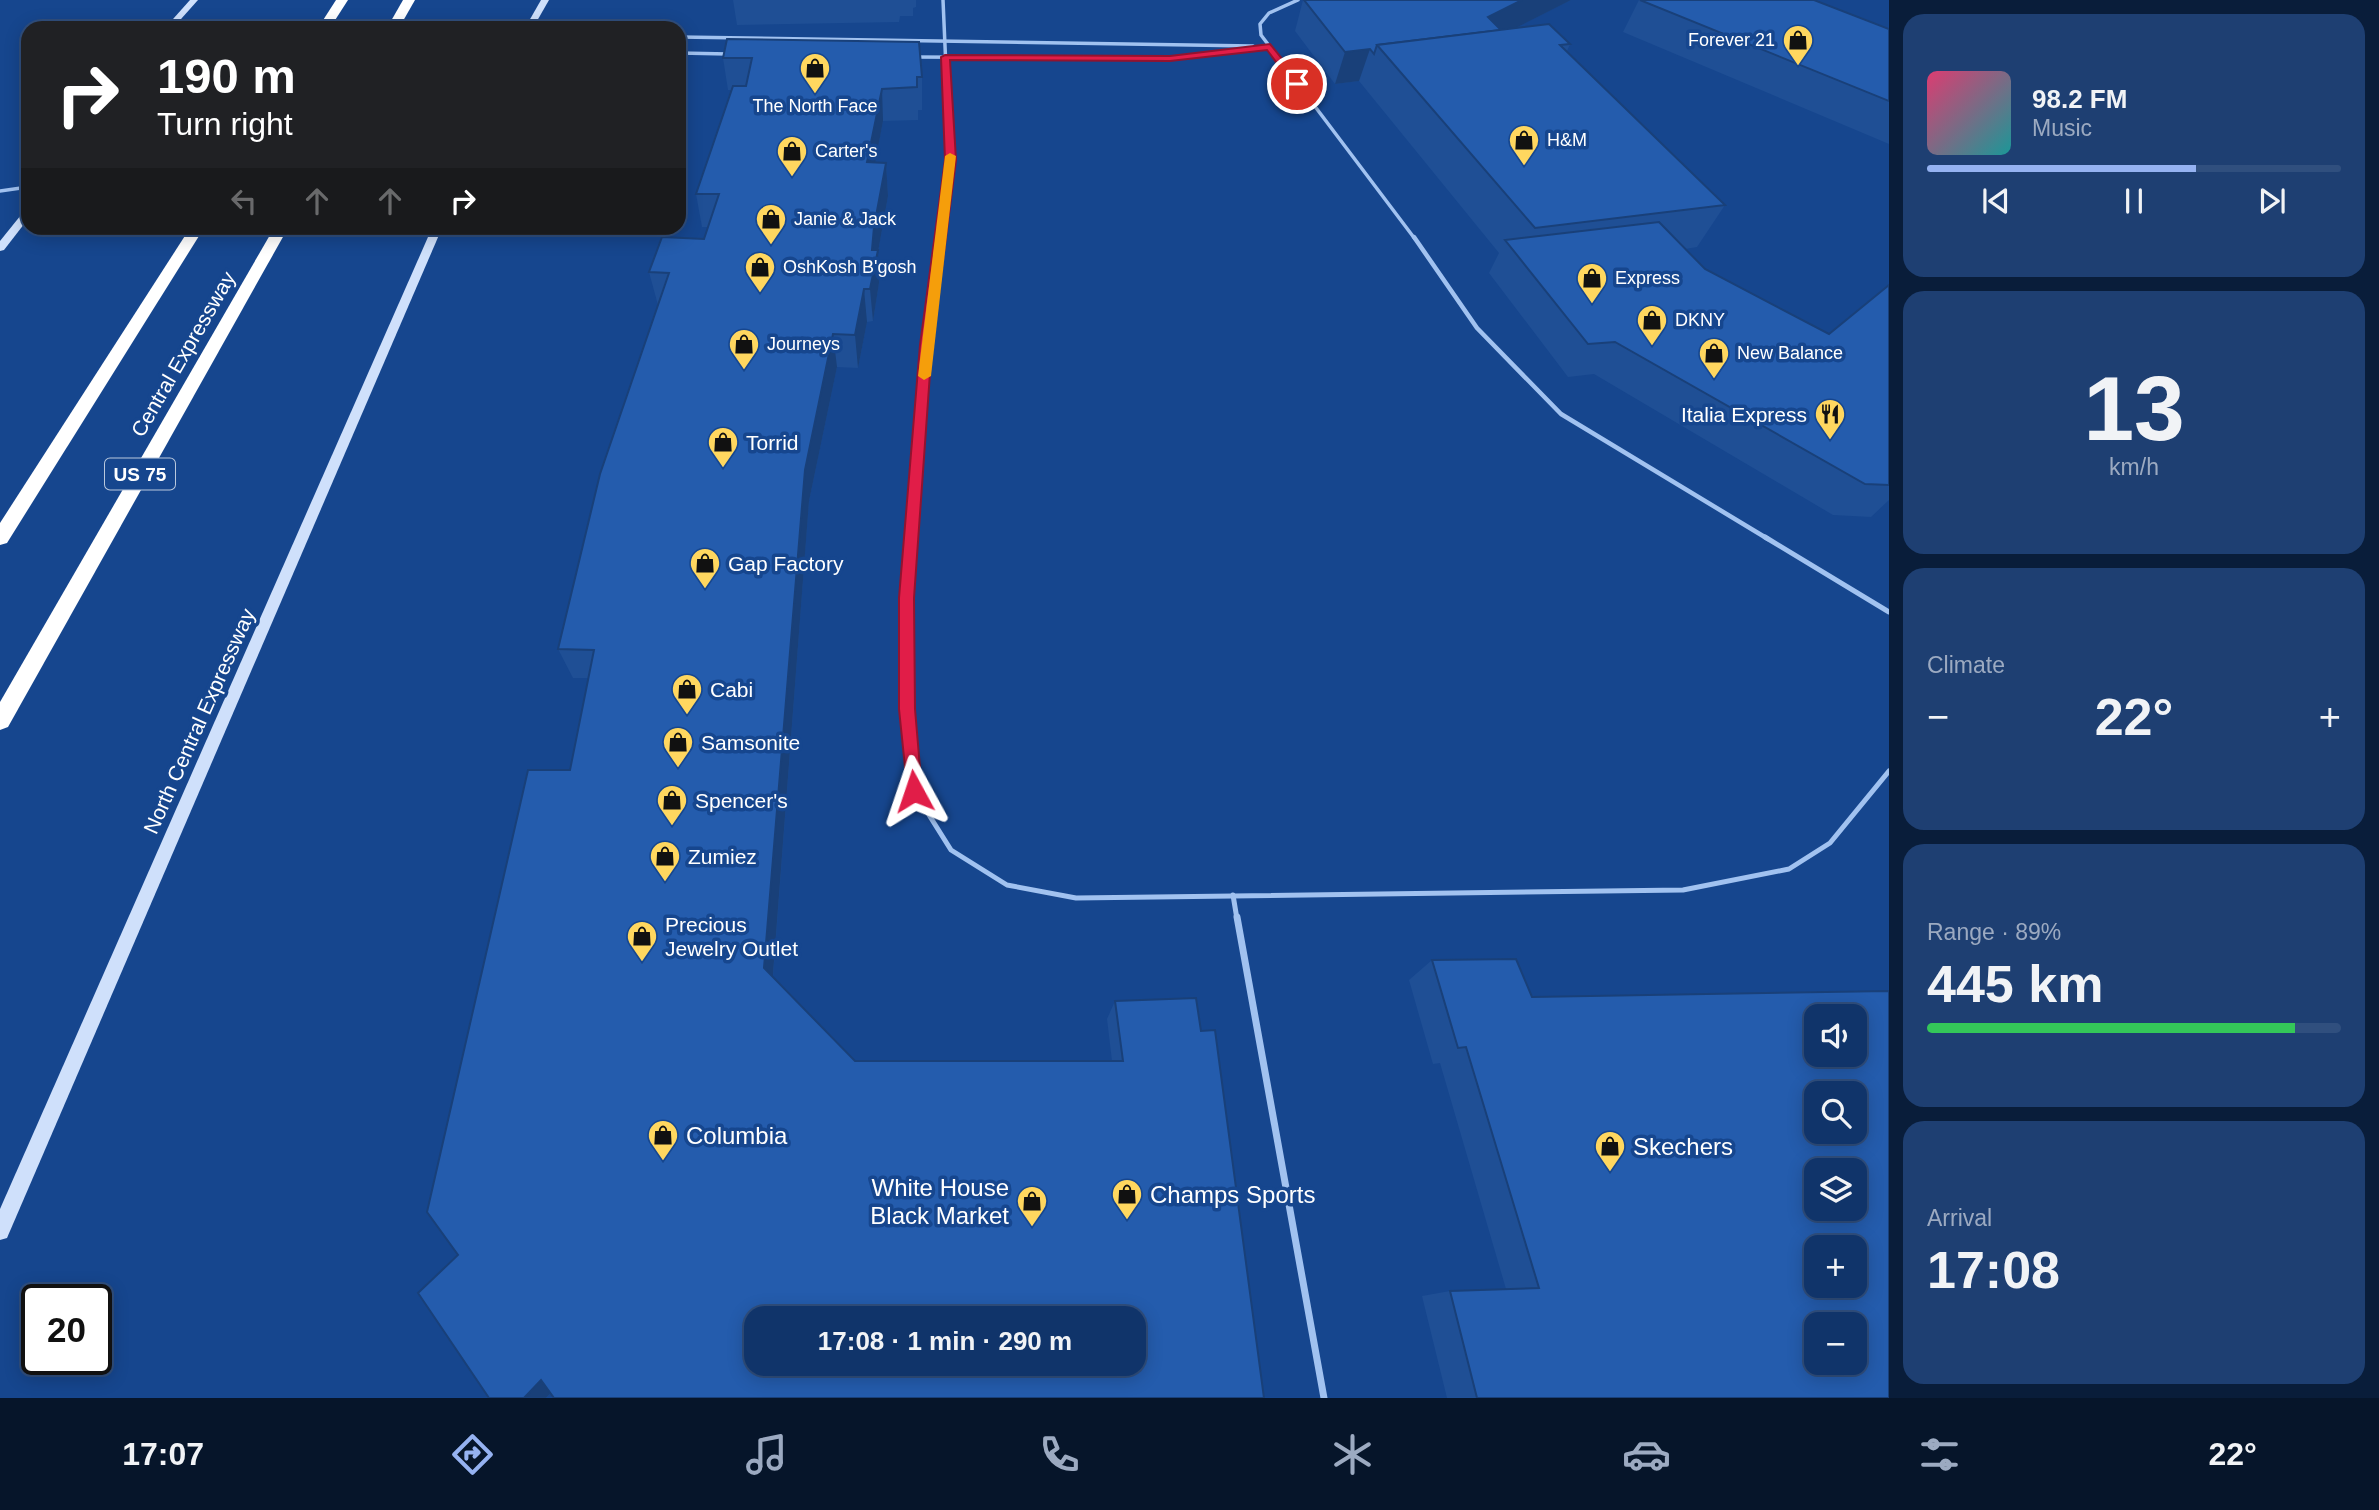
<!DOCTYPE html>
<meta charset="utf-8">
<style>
:root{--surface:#10346a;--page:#1e3f72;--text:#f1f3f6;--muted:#9caac1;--line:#304f7e;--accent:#95b2f1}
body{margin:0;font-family:Helvetica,sans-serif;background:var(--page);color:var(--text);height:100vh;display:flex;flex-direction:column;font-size:26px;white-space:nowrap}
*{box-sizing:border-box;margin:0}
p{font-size:23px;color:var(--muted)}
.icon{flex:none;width:38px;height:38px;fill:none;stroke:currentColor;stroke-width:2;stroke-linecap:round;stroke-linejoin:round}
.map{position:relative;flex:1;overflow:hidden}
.details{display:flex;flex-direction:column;gap:14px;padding:14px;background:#091d3a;width:490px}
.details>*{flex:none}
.hud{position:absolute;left:21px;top:21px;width:665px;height:214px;border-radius:21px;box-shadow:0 4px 18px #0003,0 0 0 2px var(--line);background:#202124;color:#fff;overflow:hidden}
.buttons{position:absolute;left:1804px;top:1004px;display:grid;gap:14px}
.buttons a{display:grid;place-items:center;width:63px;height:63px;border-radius:14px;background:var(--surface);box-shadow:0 4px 18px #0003,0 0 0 2px var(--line);font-size:35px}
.speed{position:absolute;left:21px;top:1284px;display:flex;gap:14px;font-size:35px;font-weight:700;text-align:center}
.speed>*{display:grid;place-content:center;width:91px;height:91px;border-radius:50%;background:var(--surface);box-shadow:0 4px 18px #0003,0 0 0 2px var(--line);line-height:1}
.speed .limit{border:4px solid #111;border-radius:10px;background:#fff;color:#111}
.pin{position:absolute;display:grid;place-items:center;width:60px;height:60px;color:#fff;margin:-30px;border:4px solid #fff;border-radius:50%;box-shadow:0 2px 7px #0007}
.me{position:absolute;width:77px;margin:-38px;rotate:355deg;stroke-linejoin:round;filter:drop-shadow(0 0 5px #0008)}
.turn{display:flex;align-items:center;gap:24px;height:147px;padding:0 21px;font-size:32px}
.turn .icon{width:91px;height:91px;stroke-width:2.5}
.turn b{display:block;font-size:49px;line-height:60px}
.lanes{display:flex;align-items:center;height:66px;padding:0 21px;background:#0003;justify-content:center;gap:35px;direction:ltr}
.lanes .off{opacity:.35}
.big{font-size:52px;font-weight:600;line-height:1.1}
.details .widget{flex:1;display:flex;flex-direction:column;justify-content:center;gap:10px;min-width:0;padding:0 24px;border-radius:21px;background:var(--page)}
.details .dial{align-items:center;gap:0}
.dial b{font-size:91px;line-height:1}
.song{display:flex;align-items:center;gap:21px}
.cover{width:84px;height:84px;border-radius:10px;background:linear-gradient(135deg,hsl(340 70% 55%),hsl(180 70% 35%))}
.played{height:7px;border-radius:4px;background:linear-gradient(90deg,var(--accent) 65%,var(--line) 65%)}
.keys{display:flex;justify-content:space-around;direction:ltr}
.heat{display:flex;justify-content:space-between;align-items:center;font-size:38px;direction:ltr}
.charge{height:10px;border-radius:5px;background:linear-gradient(90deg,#34c759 89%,var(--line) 0)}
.trip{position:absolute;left:744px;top:1306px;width:402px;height:70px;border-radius:21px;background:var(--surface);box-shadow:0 4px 18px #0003,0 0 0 2px var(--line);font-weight:600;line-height:70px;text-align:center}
.menu{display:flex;height:112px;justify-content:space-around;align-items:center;background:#06152a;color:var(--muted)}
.menu .icon{width:49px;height:49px}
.menu .current{color:var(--accent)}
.menu b{font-size:32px;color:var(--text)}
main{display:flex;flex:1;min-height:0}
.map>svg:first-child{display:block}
</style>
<main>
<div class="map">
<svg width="1889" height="1398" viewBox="0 0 1889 1398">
<rect width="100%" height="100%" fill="#16468e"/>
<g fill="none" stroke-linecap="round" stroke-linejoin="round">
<g stroke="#a1c2f0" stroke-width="3.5">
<polyline points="1298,0 1269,13 1260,24 1261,35 1415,239"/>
<polyline points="679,37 1253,46"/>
<polyline points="679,53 728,54"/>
<polyline points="913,57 1170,58 1270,47"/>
<polyline points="0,191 28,187"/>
<polyline points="940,239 950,160 943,0"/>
</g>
<g stroke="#a1c2f0" stroke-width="4.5">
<polyline points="1414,237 1477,328 1561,414 1768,539"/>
<polyline points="911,539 926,345 940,237"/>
</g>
<g stroke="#a1c2f0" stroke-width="5">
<polyline points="912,537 907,598 907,709 914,791 951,850 1007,885 1076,898 1683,890 1789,869 1830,843 1889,771"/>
<polyline points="1765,537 1889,612"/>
<polyline points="1233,895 1237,919"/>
</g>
<polyline stroke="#a1c2f0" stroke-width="7" points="1237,917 1324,1398"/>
<g fill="#cfe0fb" fill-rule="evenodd">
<polygon points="190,0 198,0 173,28 165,28"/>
<polygon points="541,0 549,0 533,28 525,28"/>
<polygon points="28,209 28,219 4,250 0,251 0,241 25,210"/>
<polygon points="432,228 442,228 7,1238 0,1240 0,1209"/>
</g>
<g fill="#fff" fill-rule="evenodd">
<polygon points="336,0 348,0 330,28 318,28"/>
<polygon points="403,0 415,0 399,28 387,28"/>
<polygon points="190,228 204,228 7,543 0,545 0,523"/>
<polygon points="274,228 288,228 8,727 0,730 0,702"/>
</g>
</g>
<g fill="#1f4f95">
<polygon points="733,0 916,0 916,7 913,8 913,16 900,16 899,22 737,25"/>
<polygon points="1303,0 1571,0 1515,28 1570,44 1567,51 1725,205 1697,247 1685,249 1705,269 1829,334 1889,285 1889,500 1871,517 1833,515 1594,374 1568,377 1489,273 1499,253 1359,81 1335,84 1295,31"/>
<polygon points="1639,0 1889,29 1889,144 1623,32"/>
<polygon points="727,39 922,77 922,110 918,110 918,120 883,121 875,163 886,163 888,196 878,252 879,283 873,321 867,322 858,368 837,367 809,501 773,977 855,1061 1112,1061 1107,1019 1115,1001 1201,1031 551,1393 546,1398 489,1398 458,1255 570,770 589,678 573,678 558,649 658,305 649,272 704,239 708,227 702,227 696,194 732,90 728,90 723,58"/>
<polygon points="1432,960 1532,997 1889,1398 1447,1398 1422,1296 1450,1291 1506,1289 1440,1063 1433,1064 1409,980"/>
</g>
<g fill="#194079">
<polygon points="1522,0 1571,0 1504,34 1488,17"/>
<polygon points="1370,49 1359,81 1335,84 1345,52"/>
<polygon points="882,89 883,121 869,195 867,162"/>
<polygon points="886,163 888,196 878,252 879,283 873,321 870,289 872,250 874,227"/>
<polygon points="864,289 867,322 858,368 855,335"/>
<polygon points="833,334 837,367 809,501 772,987 764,968 805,470"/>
<polygon points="564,1379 546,1398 524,1398 541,1380"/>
</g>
<g fill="#245cad" stroke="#194079" stroke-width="2" fill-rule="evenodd">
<polygon points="1304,0 1522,0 1488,17 1501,30 1377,45 1374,54 1370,49 1345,52"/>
<polygon points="1640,0 1814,0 1889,29 1889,101"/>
<polygon points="1549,24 1570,44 1560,45 1725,205 1535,228 1377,45"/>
<path d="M727,39L919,42L922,77H917V87L882,89L867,162L886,163L874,227L872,250H878L870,289H864L855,335L833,334L805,470L764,968L855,1061H1123L1115,1001L1196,998L1201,1031L1215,1030L1264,1398H554L541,1380L524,1398H489L418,1293L458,1255L427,1212L528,770H570L594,650L558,649L600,474L669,273L649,272L662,237L704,239L719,194H696L733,86H746L752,58H723ZM756,1318H1134V1363H756Z"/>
<polygon points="1659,222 1705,269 1829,334 1889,285 1889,485 1865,484 1615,342 1588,344 1505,240"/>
<path d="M1516,959L1532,997L1889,991V1398H1477L1450,1291L1539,1288L1466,1047L1458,1048L1432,960ZM1816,1017H1855V1055H1816ZM1816,1094H1855V1132H1816ZM1816,1171H1855V1209H1816ZM1816,1248H1855V1286H1816ZM1816,1325H1855V1363H1816Z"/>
</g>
<polygon fill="#e11d48" stroke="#92132f" stroke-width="2" points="1270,44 1301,82 1301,86 1294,86 1267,50 1170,61 950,60 956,160 932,345 914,598 915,709 922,791 920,796 908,796 899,709 899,598 920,345 945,160 941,57 945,55 1170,56"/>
<polygon fill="#f59e0b" points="950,153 956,156 931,376 924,380 918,376 945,156"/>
<defs>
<g id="shop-pin" transform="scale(1.575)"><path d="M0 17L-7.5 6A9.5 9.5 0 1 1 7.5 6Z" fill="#ffd75f" stroke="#16468e"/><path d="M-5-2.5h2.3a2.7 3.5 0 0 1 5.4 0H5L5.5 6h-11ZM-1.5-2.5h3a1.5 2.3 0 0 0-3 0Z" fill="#111"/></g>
<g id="restaurant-pin" transform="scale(1.575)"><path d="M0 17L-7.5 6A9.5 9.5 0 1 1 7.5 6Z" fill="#ffd75f" stroke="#16468e"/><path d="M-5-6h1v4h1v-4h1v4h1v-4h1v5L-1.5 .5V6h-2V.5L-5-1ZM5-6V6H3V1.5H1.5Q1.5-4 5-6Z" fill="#111"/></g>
</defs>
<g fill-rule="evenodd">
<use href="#shop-pin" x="1798" y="40"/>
<use href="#shop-pin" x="815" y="68"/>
<use href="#shop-pin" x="1524" y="140"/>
<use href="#shop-pin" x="792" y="151"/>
<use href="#shop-pin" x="771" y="219"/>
<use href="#shop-pin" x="760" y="267"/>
<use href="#shop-pin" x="1592" y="278"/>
<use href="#shop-pin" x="1652" y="320"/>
<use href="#shop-pin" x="744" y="344"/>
<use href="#shop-pin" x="1714" y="353"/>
<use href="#restaurant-pin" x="1830" y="414"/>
<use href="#shop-pin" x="723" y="442"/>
<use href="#shop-pin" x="705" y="563"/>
<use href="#shop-pin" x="687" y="689"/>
<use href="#shop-pin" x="678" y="742"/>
<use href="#shop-pin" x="672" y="800"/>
<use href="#shop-pin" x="665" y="856"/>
<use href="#shop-pin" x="642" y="936"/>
<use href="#shop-pin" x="663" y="1135"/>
<use href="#shop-pin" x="1610" y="1146"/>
<use href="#shop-pin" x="1127" y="1194"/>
<use href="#shop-pin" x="1032" y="1201"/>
</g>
<g text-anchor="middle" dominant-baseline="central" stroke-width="7" stroke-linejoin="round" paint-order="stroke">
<g font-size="18" fill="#fff" stroke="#16468e" text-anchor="start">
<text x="1775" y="40" text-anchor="end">Forever 21</text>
<text x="815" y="106" text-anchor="middle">The North Face</text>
<text x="1547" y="140">H&amp;M</text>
<text x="815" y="151">Carter's</text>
<text x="794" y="219">Janie &amp; Jack</text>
<text x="783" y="267">OshKosh B'gosh</text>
<text x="1615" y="278">Express</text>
<text x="1675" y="320">DKNY</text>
<text x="767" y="344">Journeys</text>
<text x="1737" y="353">New Balance</text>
</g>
<rect fill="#16468e" stroke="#b9c8dd" stroke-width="2" x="105" y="458.5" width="70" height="31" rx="5"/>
<g font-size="19" font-weight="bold" fill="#fff">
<text x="140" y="474">US 75</text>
</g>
<g font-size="21" fill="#fff" stroke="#16468e">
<text transform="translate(183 354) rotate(-60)">Central Expressway</text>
<text transform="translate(199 721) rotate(-66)">North Central Expressway</text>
</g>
<g font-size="21" fill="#fff" stroke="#16468e" text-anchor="start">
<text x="1807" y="414" text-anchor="end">Italia Express</text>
<text x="746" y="442">Torrid</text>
<text x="728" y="563">Gap Factory</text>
<text x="710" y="689">Cabi</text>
<text x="701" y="742">Samsonite</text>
<text x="695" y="800">Spencer's</text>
<text x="688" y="856">Zumiez</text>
<text x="665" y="924">Precious<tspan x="665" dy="24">Jewelry Outlet</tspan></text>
</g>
<g font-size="24" fill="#fff" stroke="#16468e" text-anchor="start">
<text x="686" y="1135">Columbia</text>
<text x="1633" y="1146">Skechers</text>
<text x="1009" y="1187" text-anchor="end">White House<tspan x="1009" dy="28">Black Market</tspan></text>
<text x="1150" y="1194">Champs Sports</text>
</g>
</g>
</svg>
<div class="buttons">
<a><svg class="icon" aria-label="sound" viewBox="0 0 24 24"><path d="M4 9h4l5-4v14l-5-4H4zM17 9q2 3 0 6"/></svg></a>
<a><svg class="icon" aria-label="search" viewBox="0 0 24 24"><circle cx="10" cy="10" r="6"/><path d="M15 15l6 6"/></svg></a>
<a><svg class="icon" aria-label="layers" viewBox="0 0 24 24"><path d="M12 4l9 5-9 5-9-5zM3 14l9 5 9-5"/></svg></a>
<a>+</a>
<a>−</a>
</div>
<div class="speed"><div class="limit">20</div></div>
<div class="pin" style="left:1297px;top:84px;background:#d93025"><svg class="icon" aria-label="arrive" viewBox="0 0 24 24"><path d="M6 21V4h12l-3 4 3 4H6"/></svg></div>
<svg class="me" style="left:914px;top:791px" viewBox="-20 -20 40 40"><path d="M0-17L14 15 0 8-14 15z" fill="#e11d48" stroke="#fff" stroke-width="4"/></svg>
<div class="trip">17:08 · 1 min · 290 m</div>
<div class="hud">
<div class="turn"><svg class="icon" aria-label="right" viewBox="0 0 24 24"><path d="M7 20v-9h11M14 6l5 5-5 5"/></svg><div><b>190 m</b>Turn right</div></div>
<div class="lanes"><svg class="icon off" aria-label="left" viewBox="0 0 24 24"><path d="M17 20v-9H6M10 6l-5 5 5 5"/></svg><svg class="icon off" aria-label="ahead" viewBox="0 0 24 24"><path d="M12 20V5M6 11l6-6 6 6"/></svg><svg class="icon off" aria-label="ahead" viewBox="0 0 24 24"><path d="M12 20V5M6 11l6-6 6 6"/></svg><svg class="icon" aria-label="right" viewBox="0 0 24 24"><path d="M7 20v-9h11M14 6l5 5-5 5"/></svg></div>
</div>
</div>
<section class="details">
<div class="widget">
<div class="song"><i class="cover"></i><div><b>98.2 FM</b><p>Music</p></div></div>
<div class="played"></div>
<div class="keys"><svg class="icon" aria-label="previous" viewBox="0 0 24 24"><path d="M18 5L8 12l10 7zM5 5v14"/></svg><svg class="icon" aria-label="pause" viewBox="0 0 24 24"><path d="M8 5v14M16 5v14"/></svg><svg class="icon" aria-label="next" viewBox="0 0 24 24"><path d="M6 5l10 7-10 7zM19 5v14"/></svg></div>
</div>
<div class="widget dial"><b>13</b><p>km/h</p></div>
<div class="widget"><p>Climate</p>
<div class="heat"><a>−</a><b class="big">22°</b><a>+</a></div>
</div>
<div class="widget"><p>Range · 89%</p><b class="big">445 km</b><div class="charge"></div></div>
<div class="widget"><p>Arrival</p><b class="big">17:08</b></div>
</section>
</main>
<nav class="menu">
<b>17:07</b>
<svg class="icon current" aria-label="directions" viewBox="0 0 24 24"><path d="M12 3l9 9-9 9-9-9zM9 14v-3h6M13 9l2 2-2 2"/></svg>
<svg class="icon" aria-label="music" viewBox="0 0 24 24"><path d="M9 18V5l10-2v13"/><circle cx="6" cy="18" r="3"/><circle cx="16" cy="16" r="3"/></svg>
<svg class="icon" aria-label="phone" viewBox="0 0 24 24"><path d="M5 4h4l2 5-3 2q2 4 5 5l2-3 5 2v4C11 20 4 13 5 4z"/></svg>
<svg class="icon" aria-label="climate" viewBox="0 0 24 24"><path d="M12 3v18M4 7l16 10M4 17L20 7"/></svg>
<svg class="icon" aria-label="car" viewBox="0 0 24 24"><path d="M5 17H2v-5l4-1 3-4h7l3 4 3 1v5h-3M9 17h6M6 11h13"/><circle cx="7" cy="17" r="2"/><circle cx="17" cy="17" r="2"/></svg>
<svg class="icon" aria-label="filters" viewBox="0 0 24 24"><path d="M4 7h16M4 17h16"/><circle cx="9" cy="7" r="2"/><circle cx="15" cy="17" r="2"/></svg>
<b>22°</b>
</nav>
